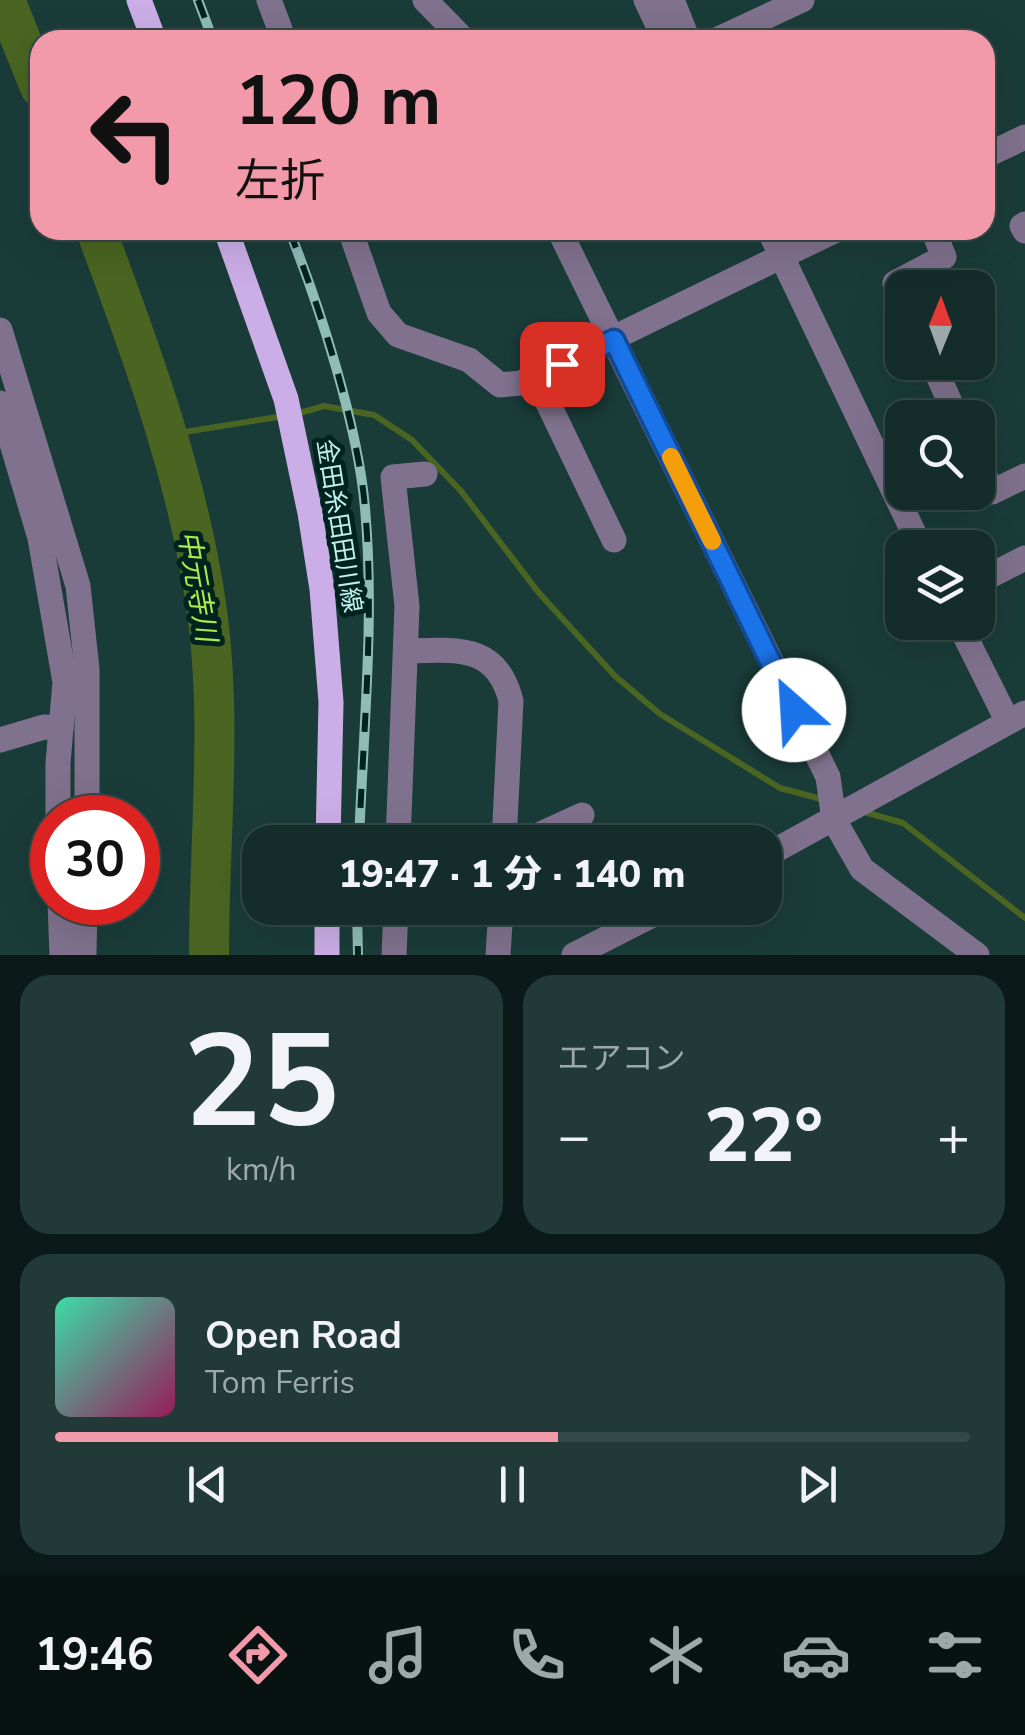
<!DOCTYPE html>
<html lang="ja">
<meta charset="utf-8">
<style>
:root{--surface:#142d2b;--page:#213937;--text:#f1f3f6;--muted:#9da8a9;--line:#334947;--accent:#f39aaa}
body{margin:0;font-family:"Nunito Sans","Noto Sans JP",sans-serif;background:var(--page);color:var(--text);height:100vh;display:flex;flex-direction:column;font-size:38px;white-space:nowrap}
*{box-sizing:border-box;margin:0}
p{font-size:32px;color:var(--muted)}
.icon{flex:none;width:55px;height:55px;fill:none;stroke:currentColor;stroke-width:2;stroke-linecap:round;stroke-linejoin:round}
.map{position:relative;height:955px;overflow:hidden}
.panel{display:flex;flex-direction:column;gap:20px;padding:20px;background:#0b1918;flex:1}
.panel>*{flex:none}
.hud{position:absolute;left:30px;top:30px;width:965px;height:210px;border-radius:30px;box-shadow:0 10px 40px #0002,0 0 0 2px var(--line);background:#f39aaa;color:#111;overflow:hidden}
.needle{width:65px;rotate:1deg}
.controls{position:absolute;left:885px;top:270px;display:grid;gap:20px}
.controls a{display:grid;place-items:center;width:110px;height:110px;border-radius:20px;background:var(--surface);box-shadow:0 10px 40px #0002,0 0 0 2px var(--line);font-size:50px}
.speed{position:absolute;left:30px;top:795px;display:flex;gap:20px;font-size:50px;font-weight:700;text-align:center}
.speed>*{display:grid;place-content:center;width:130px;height:130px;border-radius:50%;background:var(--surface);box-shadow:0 10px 40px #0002,0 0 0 2px var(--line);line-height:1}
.speed .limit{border:15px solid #d22;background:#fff;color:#111}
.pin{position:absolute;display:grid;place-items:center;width:85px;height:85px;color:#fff;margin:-42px;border-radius:20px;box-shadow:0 5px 15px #0006}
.me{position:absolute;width:110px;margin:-55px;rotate:334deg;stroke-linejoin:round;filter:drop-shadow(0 0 8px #0008)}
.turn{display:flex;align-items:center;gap:35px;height:210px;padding:0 40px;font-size:45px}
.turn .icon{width:130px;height:130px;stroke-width:2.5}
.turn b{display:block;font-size:70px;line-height:85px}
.big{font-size:75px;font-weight:800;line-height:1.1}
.panel .widget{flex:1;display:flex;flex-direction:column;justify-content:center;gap:15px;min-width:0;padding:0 35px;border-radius:30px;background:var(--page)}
.panel .dial{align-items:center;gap:0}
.dial b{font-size:130px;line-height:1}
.song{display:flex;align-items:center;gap:30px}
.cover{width:120px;height:120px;border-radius:15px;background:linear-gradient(135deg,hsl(160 70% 55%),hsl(330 70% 35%))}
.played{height:10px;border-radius:5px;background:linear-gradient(90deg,var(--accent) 55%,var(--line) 55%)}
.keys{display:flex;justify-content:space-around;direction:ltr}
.heat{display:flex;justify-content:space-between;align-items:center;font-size:55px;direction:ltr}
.panel .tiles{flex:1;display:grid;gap:20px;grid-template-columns:1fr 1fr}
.widget:last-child{grid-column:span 2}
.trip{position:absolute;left:242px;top:825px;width:540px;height:100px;border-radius:30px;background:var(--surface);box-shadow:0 10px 40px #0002,0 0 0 2px var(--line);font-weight:800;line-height:100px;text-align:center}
.tabs{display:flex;height:160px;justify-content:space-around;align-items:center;background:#081211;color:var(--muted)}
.tabs .icon{width:70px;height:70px}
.tabs .on{color:var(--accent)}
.tabs b{font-size:45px;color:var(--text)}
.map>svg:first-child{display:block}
</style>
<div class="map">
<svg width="1025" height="955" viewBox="0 0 1025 955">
<rect width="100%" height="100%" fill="#1a3c39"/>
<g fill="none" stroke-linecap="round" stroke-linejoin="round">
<g stroke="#4a6521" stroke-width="6">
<polyline points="296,414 324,406 374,415 412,440 461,491 539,593 615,676 660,714 780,788 825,800"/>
<polyline points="166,435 284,416"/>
<polyline points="861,811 903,823 1025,918"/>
</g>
<g stroke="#4a6521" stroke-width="40">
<polyline points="5,0 40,87"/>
<path d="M96,230C141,351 187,475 206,604C223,719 209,839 209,955"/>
</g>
<g stroke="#80728e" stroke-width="25">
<polyline points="269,0 284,40"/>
<polyline points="425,0 464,40"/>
<polyline points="646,0 665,40"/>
<polyline points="672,0 688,40"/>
<polyline points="716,40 802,0"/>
<polyline points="985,156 1025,137"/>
<polyline points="1025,224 1022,226 1025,231"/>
<polyline points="350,230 379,313 398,335 469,360 500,385 521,383 535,376 836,230"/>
<polyline points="559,230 828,777 834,820 862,869 977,955"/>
<polyline points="769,230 921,548"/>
<polyline points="902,299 895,283 944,257 933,230"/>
<polyline points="0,330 78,586 87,669 87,818"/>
<polyline points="932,362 957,418"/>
<polyline points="535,376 614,540"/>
<polyline points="0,403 40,538 65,682 58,763 58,818"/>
<polyline points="978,461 992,492 1025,476"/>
<polyline points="978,582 1025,558"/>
<polyline points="958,622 1008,722"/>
<path d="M406,651C455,650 497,643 511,701L504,842"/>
<polyline points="0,740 44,727 61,728"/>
<polyline points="398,842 407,606 393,477 425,474"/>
<polyline points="515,842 523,842 582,815"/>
<polyline points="765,856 1025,713"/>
<polyline points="60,902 62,955"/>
<polyline points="84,955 85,902"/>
<polyline points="394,955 396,908"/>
<polyline points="498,955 501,908"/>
<polyline points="574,955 666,908"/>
</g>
<g stroke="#cbaee7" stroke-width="25">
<polyline points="139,0 154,40"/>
<polyline points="226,230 286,399 310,513 322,589 331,702 328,842"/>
<polyline points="327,908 327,955"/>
</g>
<g stroke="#8fbcb7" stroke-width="10">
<g id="rail">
<polyline points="198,0 213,40"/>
<path d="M289,230C320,307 358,426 365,508C375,619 363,732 359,842"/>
<polyline points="357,908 358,955"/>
</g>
</g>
<use href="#rail" stroke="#002320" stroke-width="6" stroke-dasharray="19" stroke-linecap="butt"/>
</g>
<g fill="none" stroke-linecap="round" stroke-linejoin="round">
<g stroke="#114b97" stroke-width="25">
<polyline id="route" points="562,364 614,340 794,710"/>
</g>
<use href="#route" stroke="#1a73e8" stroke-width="18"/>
<polyline stroke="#f59e0b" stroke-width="18" points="671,457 712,541"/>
</g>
<g text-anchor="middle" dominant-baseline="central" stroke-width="10" stroke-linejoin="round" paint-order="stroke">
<g font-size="25" fill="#bff0eb" stroke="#002320">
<text transform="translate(339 526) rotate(81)">金田糸田田川線</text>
</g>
<g font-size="28" font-style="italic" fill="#adea4b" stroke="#002320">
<text transform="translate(197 586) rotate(80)">中元寺川</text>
</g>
</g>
</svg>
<div class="controls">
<a><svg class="needle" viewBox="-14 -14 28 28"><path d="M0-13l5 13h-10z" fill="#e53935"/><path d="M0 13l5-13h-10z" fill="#9da8a9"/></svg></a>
<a><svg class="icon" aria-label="search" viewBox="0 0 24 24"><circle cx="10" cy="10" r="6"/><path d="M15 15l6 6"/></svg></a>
<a><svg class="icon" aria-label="layers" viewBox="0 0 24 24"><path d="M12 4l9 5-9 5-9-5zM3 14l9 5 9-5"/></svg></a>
</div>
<div class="speed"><div class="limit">30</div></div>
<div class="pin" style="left:562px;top:364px;background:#d93025"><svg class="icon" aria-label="arrive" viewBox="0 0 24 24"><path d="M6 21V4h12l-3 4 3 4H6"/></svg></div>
<svg class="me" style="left:794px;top:710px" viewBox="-20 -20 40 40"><circle r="19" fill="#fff"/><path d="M0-13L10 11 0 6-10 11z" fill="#1a73e8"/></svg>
<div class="trip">19:47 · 1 分 · 140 m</div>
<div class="hud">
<div class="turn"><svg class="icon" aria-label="left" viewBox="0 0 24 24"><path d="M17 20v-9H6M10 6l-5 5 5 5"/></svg><div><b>120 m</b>左折</div></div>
</div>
</div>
<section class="panel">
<div class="tiles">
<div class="widget dial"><b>25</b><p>km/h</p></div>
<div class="widget"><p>エアコン</p>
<div class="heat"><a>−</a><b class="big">22°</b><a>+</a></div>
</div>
<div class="widget">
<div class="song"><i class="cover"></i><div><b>Open Road</b><p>Tom Ferris</p></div></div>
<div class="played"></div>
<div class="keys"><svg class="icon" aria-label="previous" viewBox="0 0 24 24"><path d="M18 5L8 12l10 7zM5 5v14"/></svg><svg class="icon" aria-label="pause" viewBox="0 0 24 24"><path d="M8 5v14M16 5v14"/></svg><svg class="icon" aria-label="next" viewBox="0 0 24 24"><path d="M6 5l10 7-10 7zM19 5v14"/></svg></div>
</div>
</div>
</section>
<nav class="tabs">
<b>19:46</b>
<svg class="icon on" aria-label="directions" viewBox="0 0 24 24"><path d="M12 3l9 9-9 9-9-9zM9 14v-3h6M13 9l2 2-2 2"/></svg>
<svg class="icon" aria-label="music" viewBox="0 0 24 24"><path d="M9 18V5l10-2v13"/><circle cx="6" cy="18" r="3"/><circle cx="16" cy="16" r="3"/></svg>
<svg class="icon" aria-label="phone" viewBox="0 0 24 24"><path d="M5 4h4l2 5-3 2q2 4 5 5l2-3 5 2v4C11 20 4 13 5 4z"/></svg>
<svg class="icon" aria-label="climate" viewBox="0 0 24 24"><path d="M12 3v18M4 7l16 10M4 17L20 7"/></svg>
<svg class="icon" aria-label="car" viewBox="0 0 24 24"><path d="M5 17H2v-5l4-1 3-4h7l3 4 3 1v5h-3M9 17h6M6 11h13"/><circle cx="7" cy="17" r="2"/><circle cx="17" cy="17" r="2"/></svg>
<svg class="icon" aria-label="filters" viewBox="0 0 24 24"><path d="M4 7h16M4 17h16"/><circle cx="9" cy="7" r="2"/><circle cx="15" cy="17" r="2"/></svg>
</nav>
